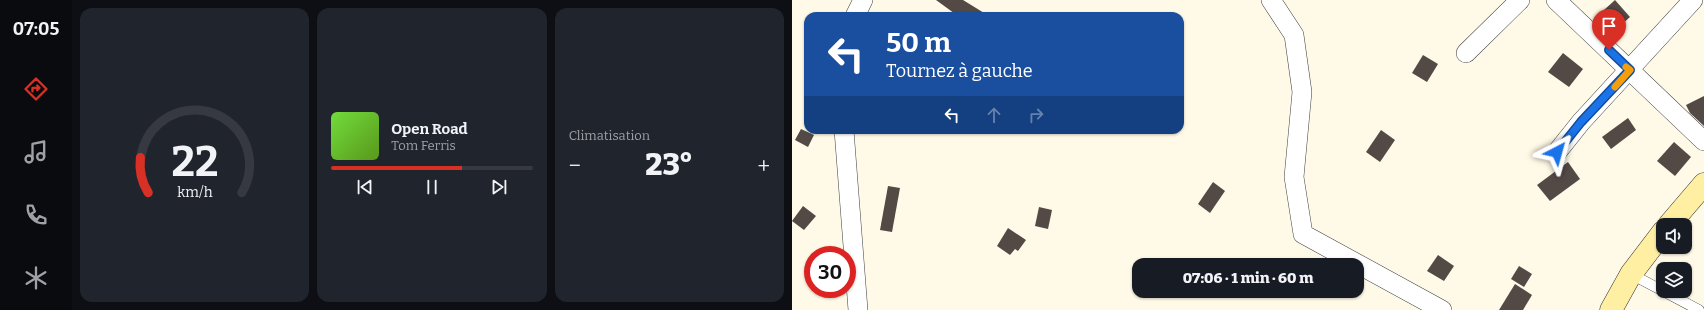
<!DOCTYPE html>
<html lang="fr">
<meta charset="utf-8">
<style>
:root{--surface:#171b24;--page:#20242c;--text:#f1f3f6;--muted:#9ea1a6;--line:#363941;--accent:#d93025}
body{margin:0;font-family:Bitter,serif;background:var(--page);color:var(--text);height:100vh;display:flex;flex-direction:column;font-size:15px;white-space:nowrap}
*{box-sizing:border-box;margin:0}
p{font-size:13px;color:var(--muted)}
.icon{flex:none;width:22px;height:22px;fill:none;stroke:currentColor;stroke-width:2;stroke-linecap:round;stroke-linejoin:round}
.map{position:relative;flex:1;overflow:hidden}
.details{display:flex;flex-direction:column;gap:8px;padding:8px;background:#0d0f14;width:720px}
.details>*{flex:none}
.top-card{position:absolute;left:12px;top:12px;width:380px;height:122px;border-radius:12px;box-shadow:0 1px 3px #0004;background:#1a4fa0;color:#fff;overflow:hidden}
.tools{position:absolute;left:864px;top:218px;display:grid;gap:8px}
.tools a{display:grid;place-items:center;width:36px;height:36px;border-radius:8px;background:var(--surface);box-shadow:0 1px 3px #0004;font-size:20px}
.speed{position:absolute;left:12px;top:246px;display:flex;gap:8px;font-size:20px;font-weight:700;text-align:center}
.speed>*{display:grid;place-content:center;width:52px;height:52px;border-radius:50%;background:var(--surface);box-shadow:0 1px 3px #0004;line-height:1}
.speed .limit{border:6px solid #d22;background:#fff;color:#111}
.pin{position:absolute;display:grid;place-items:center;width:34px;height:34px;color:#fff;margin:-41px -17px;border-radius:50% 50% 50% 0;rotate:-45deg;box-shadow:0 0 4px #0007}
.pin .icon{rotate:45deg}
.me{position:absolute;width:44px;margin:-22px;rotate:39deg;stroke-linejoin:round;filter:drop-shadow(0 0 3px #0008)}
.turn{display:flex;align-items:center;gap:14px;height:84px;padding:0 16px;font-size:18px}
.turn .icon{width:52px;height:52px;stroke-width:2.5}
.turn b{display:block;font-size:28px;line-height:34px}
.lanes{display:flex;align-items:center;height:38px;padding:0 16px;background:#0003;justify-content:center;gap:20px;direction:ltr}
.lanes .off{opacity:.35}
.big{font-size:30px;font-weight:800;line-height:1.1}
.details .card{flex:1;display:flex;flex-direction:column;justify-content:center;gap:6px;min-width:0;padding:0 14px;border-radius:12px;background:var(--page)}
.details .dial{align-items:center;gap:0}
.dial svg{height:104px;overflow:visible;fill:none;stroke:var(--line);stroke-width:7;stroke-linecap:round;text-anchor:middle}
.dial text{fill:var(--text);stroke:none}
.song{display:flex;align-items:center;gap:12px}
.cover{width:48px;height:48px;border-radius:6px;background:linear-gradient(135deg,hsl(100 70% 55%),hsl(90 70% 35%))}
.played{height:4px;border-radius:2px;background:linear-gradient(90deg,var(--accent) 65%,var(--line) 65%)}
.keys{display:flex;justify-content:space-around;direction:ltr}
.heat{display:flex;justify-content:space-between;align-items:center;font-size:22px;direction:ltr}
.details .tiles{flex:1;display:grid;gap:8px;grid-template-columns:repeat(3,1fr)}
.trip{position:absolute;left:340px;top:258px;width:232px;height:40px;border-radius:12px;background:var(--surface);box-shadow:0 1px 3px #0004;font-weight:800;line-height:40px;text-align:center}
main{display:flex;flex:1;min-height:0}
.dock{display:flex;flex-direction:column;width:72px;justify-content:space-around;align-items:center;background:#090b0e;color:var(--muted)}
.dock .icon{width:28px;height:28px}
.dock .current{color:var(--accent)}
.dock b{font-size:18px;color:var(--text)}
.map>svg:first-child{display:block}
</style>
<main>
<nav class="dock">
<b>07:05</b>
<svg class="icon current" aria-label="directions" viewBox="0 0 24 24"><path d="M12 3l9 9-9 9-9-9zM9 14v-3h6M13 9l2 2-2 2"/></svg>
<svg class="icon" aria-label="music" viewBox="0 0 24 24"><path d="M9 18V5l10-2v13"/><circle cx="6" cy="18" r="3"/><circle cx="16" cy="16" r="3"/></svg>
<svg class="icon" aria-label="phone" viewBox="0 0 24 24"><path d="M5 4h4l2 5-3 2q2 4 5 5l2-3 5 2v4C11 20 4 13 5 4z"/></svg>
<svg class="icon" aria-label="climate" viewBox="0 0 24 24"><path d="M12 3v18M4 7l16 10M4 17L20 7"/></svg>
</nav>
<section class="details">
<div class="tiles">
<div class="card dial"><svg viewBox="0 0 100 80">
<path d="M14 69A42 42 0 1 1 86 69"/>
<path d="M14 69A42 42 0 0 1 8 42" stroke="#d93025"/>
<text x="50" y="56" font-size="32" font-weight="700">22</text>
<text x="50" y="72" font-size="11">km/h</text>
</svg></div>
<div class="card">
<div class="song"><i class="cover"></i><div><b>Open Road</b><p>Tom Ferris</p></div></div>
<div class="played"></div>
<div class="keys"><svg class="icon" aria-label="previous" viewBox="0 0 24 24"><path d="M18 5L8 12l10 7zM5 5v14"/></svg><svg class="icon" aria-label="pause" viewBox="0 0 24 24"><path d="M8 5v14M16 5v14"/></svg><svg class="icon" aria-label="next" viewBox="0 0 24 24"><path d="M6 5l10 7-10 7zM19 5v14"/></svg></div>
</div>
<div class="card"><p>Climatisation</p>
<div class="heat"><a>−</a><b class="big">23°</b><a>+</a></div>
</div>
</div>
</section>
<div class="map">
<svg width="912" height="310" viewBox="0 0 912 310">
<rect width="100%" height="100%" fill="#fff9e7"/>
<g fill="#534a46">
<polygon points="144,0 171,0 197,16 166,16"/>
<polygon points="823,0 838,17 817,36 801,20"/>
<polygon points="771,53 791,69 777,87 756,72"/>
<polygon points="631,55 646,64 635,82 620,73"/>
<polygon points="912,96 912,126 898,113 894,105"/>
<polygon points="836,118 844,130 819,149 810,137"/>
<polygon points="9,129 22,135 16,147 3,140"/>
<polygon points="589,130 603,140 588,162 574,152"/>
<polygon points="882,142 899,157 883,176 865,161"/>
<polygon points="776,162 788,179 758,201 745,185"/>
<polygon points="421,182 433,191 418,213 406,204"/>
<polygon points="96,186 108,188 100,232 88,230"/>
<polygon points="11,206 24,216 12,230 0,221"/>
<polygon points="247,207 260,210 256,229 243,226"/>
<polygon points="216,228 234,240 226,251 223,249 218,255 205,246"/>
<polygon points="646,255 662,266 652,281 635,271"/>
<polygon points="727,266 740,274 732,287 719,279"/>
<polygon points="723,284 740,295 731,310 707,310"/>
</g>
<g fill="none" stroke-linecap="round" stroke-linejoin="round">
<g stroke="#3d3d3d" stroke-width="11">
<polyline id="lane" points="839,274 907,310"/>
</g>
<g stroke="#3d3d3d" stroke-width="20">
<g id="street">
<polyline points="479,0 502,35 510,92 502,177 511,234 650,310"/>
<polyline points="764,0 912,141"/>
<polyline points="63,16 71,0"/>
<polyline points="674,53 728,0"/>
<polyline points="52,130 66,310"/>
<polyline points="765,152 789,122 901,0"/>
</g>
</g>
<g stroke="#2c2c2c" stroke-width="23">
<g id="secondary">
<polyline points="877,225 912,184"/>
<polyline points="819,310 839,274 871,232"/>
</g>
</g>
<use href="#lane" stroke="#fff" stroke-width="10"/>
<use href="#street" stroke="#fff" stroke-width="19"/>
<use href="#secondary" stroke="#ffefa2" stroke-width="22"/>
</g>
<g fill="none" stroke-linecap="round" stroke-linejoin="round">
<g stroke="#114b97" stroke-width="10">
<polyline id="route" points="765,152 789,122 838,70 817,50"/>
</g>
<use href="#route" stroke="#1a73e8" stroke-width="7"/>
<polyline stroke="#f59e0b" stroke-width="7" points="823,87 838,70 834,67"/>
</g>
</svg>
<div class="tools">
<a><svg class="icon" aria-label="sound" viewBox="0 0 24 24"><path d="M4 9h4l5-4v14l-5-4H4zM17 9q2 3 0 6"/></svg></a>
<a><svg class="icon" aria-label="layers" viewBox="0 0 24 24"><path d="M12 4l9 5-9 5-9-5zM3 14l9 5 9-5"/></svg></a>
</div>
<div class="speed"><div class="limit">30</div></div>
<div class="pin" style="left:817px;top:50px;background:#d93025"><svg class="icon" aria-label="arrive" viewBox="0 0 24 24"><path d="M6 21V4h12l-3 4 3 4H6"/></svg></div>
<svg class="me" style="left:765px;top:152px" viewBox="-20 -20 40 40"><path d="M0-17L14 15 0 8-14 15z" fill="#1a73e8" stroke="#fff" stroke-width="4"/></svg>
<div class="trip">07:06 · 1 min · 60 m</div>
<div class="top-card">
<div class="turn"><svg class="icon" aria-label="left" viewBox="0 0 24 24"><path d="M17 20v-9H6M10 6l-5 5 5 5"/></svg><div><b>50 m</b>Tournez à gauche</div></div>
<div class="lanes"><svg class="icon" aria-label="left" viewBox="0 0 24 24"><path d="M17 20v-9H6M10 6l-5 5 5 5"/></svg><svg class="icon off" aria-label="ahead" viewBox="0 0 24 24"><path d="M12 20V5M6 11l6-6 6 6"/></svg><svg class="icon off" aria-label="right" viewBox="0 0 24 24"><path d="M7 20v-9h11M14 6l5 5-5 5"/></svg></div>
</div>
</div>
</main>
